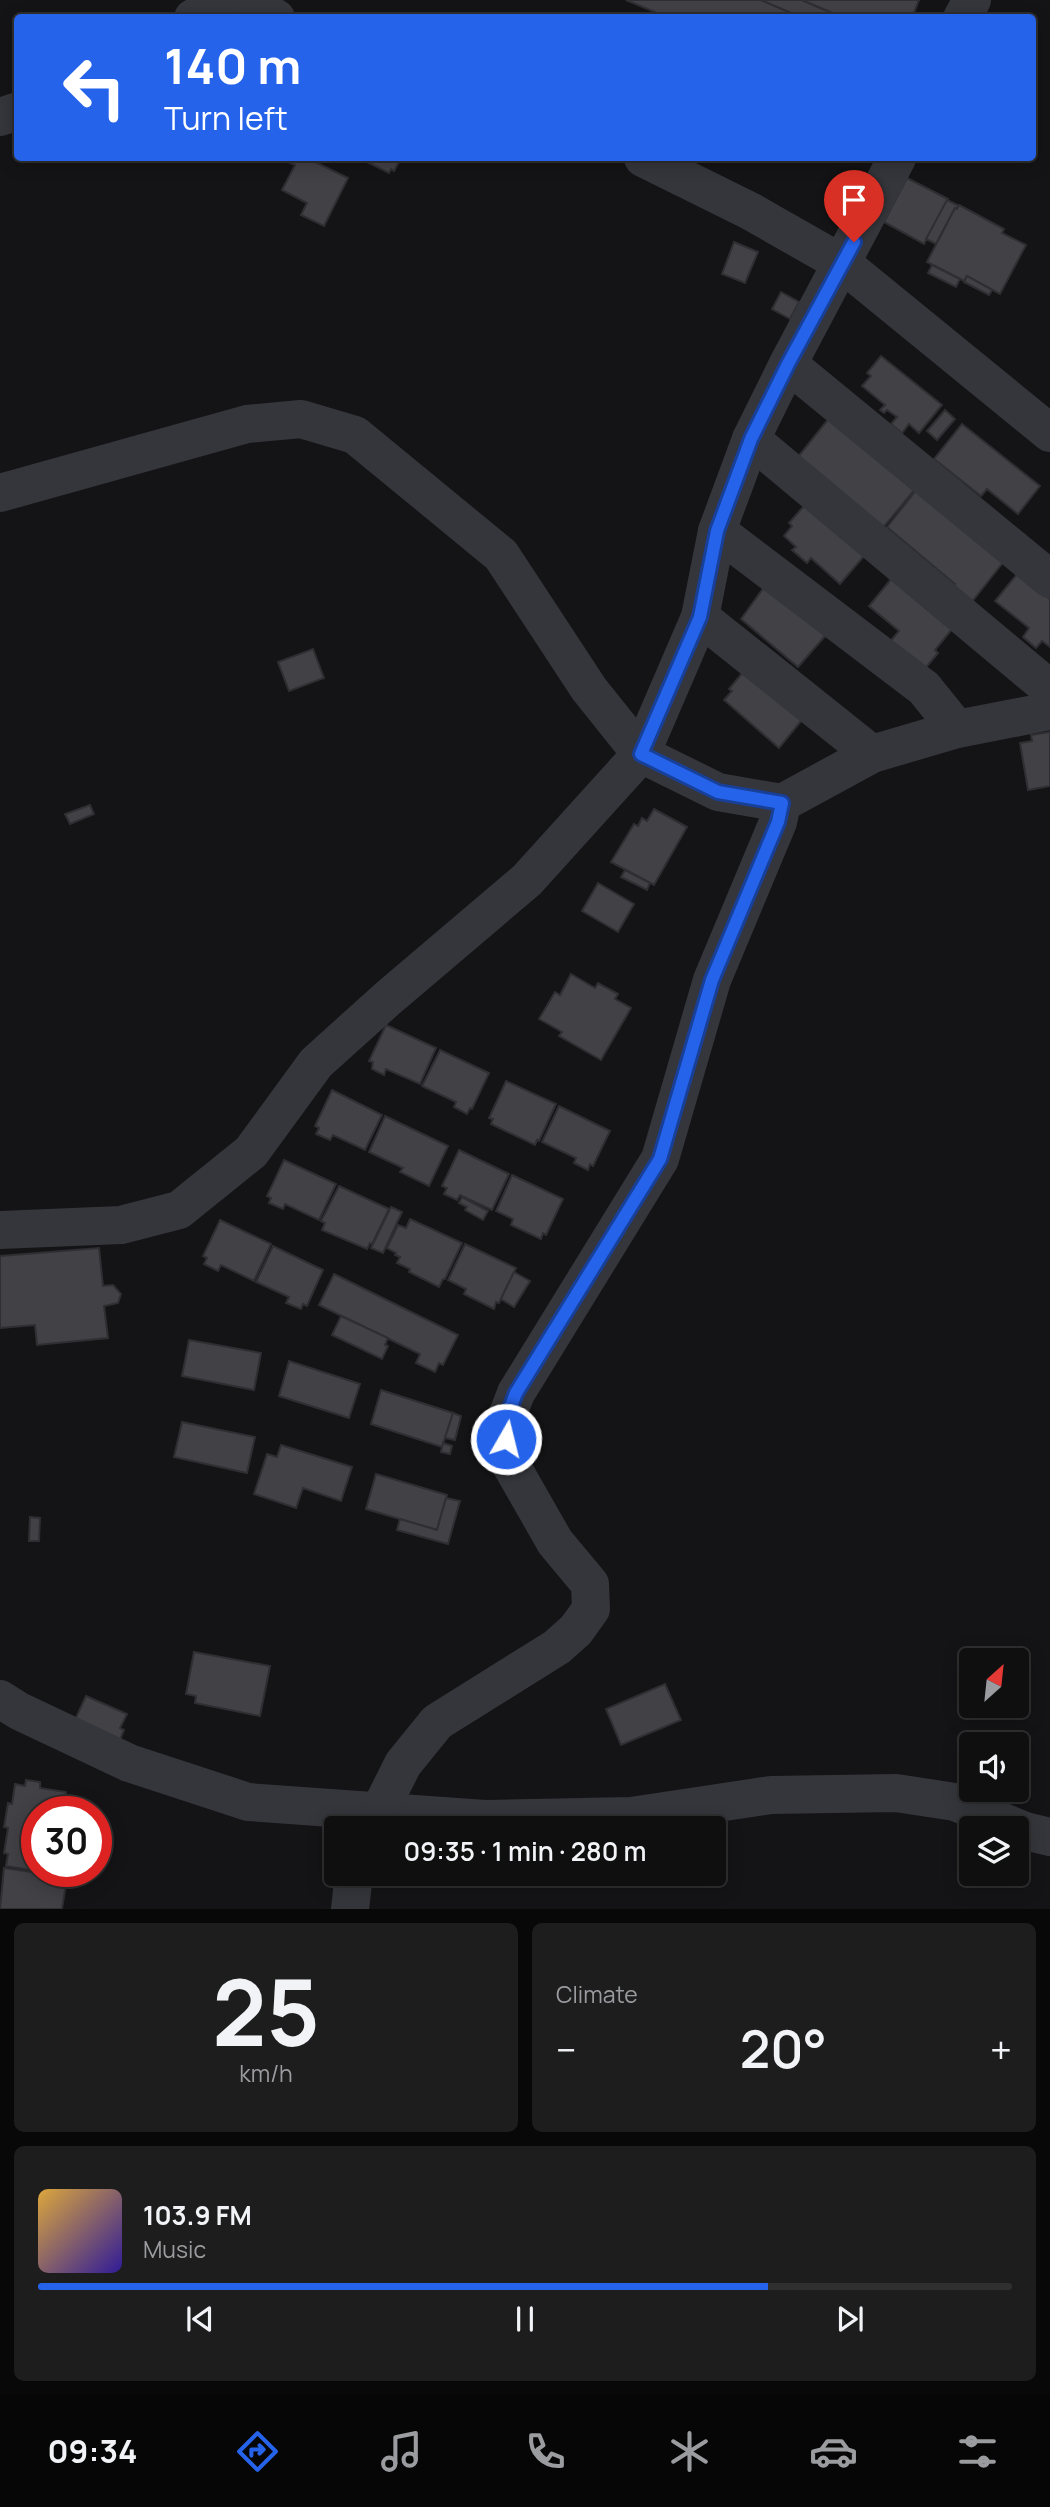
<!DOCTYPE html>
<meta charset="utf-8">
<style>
:root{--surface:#0f0f10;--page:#1d1d1e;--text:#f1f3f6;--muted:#9b9c9f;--line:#2f2f30;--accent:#2563eb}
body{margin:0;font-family:Manrope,sans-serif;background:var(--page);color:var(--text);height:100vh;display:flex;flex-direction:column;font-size:26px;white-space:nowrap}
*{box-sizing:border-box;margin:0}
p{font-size:23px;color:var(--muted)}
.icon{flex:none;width:38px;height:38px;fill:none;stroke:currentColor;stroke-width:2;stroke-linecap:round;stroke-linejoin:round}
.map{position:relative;height:1909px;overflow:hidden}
.drawer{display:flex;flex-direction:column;gap:14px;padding:14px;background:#080809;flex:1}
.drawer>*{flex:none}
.guide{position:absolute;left:14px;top:14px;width:1022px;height:147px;border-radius:7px;box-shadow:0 4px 18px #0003,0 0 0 2px var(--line);background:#2563eb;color:#fff;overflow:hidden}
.needle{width:46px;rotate:27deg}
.fabs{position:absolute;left:959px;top:1648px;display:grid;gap:14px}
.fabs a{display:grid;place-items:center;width:70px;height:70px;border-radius:7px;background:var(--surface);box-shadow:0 4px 18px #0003,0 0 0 2px var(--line);font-size:35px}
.speed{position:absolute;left:21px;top:1796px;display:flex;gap:14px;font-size:35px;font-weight:700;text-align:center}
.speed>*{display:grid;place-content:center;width:91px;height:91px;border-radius:50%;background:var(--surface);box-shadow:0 4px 18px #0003,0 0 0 2px var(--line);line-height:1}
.speed .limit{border:10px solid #d22;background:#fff;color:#111}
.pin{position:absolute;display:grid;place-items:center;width:60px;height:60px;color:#fff;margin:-72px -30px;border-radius:50% 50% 50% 0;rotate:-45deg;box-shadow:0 0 7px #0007}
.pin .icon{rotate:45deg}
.me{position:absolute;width:77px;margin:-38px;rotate:8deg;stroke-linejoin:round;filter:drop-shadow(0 0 5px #0008)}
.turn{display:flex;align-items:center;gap:24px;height:147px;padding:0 35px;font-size:32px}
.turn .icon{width:91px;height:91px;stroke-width:2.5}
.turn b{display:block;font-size:49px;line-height:60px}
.big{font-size:52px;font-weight:600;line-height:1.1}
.drawer .widget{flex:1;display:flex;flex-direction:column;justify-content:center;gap:10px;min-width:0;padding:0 24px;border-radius:10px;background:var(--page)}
.drawer .dial{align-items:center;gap:0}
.dial b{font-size:91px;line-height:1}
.song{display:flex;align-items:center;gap:21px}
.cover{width:84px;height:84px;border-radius:10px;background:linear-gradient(135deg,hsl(40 70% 55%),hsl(250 70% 35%))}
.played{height:7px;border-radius:4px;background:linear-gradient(90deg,var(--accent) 75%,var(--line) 75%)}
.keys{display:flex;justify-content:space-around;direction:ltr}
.heat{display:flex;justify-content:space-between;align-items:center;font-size:38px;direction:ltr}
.drawer .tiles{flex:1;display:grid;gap:14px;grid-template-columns:1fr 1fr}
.widget:last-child{grid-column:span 2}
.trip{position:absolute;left:324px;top:1816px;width:402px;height:70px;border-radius:7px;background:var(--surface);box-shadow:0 4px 18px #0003,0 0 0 2px var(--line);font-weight:600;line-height:70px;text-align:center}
.tab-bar{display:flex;height:112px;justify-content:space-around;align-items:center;background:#060606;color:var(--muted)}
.tab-bar .icon{width:49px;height:49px}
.tab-bar .selected{color:var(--accent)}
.tab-bar b{font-size:32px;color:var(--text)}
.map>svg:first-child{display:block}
</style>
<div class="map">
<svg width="1050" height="1909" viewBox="0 0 1050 1909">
<rect width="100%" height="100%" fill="#141416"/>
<g fill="#414146" stroke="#2f2e32" stroke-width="2">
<polygon points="626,0 761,0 803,18 669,18"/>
<polygon points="761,0 802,0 844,18 803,18"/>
<polygon points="802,0 919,0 912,18 844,18"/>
<polygon points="290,158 307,158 348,178 324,226 301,215 307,203 282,190 295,165 288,162"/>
<polygon points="359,158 401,158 394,171 391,169 389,173"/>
<polygon points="907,178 948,199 924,244 884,222"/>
<polygon points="947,200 959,206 957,209 955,208 936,244 926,239"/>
<polygon points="959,205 1004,229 1002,233 1026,245 1000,294 967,276 964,281 927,262 955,208 957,209"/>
<polygon points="734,242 758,252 745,283 722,274"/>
<polygon points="932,265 960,279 956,287 928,273"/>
<polygon points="967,276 992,290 989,295 964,282"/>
<polygon points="781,292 799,302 790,319 772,309"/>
<polygon points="881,356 942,405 919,433 909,424 902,433 891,424 897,417 887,410 884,413 880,410 885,405 862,386 871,376 867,373"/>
<polygon points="945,410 955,419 937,440 927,431"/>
<polygon points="830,417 916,488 882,529 793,463"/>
<polygon points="962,424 1040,486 1018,514 987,489 981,496 934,459"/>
<polygon points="917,489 1005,560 967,608 948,592 955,584 887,527"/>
<polygon points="804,506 865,555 840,584 811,558 807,563 792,550 796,547 784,536 792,526 789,523"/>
<polygon points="1018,573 1050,599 1050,647 1042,641 1036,648 1023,637 1029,628 995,601"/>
<polygon points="892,578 953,628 935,650 938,653 923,671 889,643 899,631 869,606"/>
<polygon points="767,583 826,635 798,667 741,619"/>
<polygon points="313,649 324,678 289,691 278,662"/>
<polygon points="744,671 802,720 779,748 724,700 732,691 729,689"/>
<polygon points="1050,732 1050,786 1028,790 1020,743 1032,741 1031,735"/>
<polygon points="90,805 94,814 70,824 65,814"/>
<polygon points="654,809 687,827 654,885 611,862 634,824 638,826 642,818 647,821"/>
<polygon points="625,870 650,883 647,890 621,877"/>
<polygon points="598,883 634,904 618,932 582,911"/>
<polygon points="571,974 595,988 598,983 618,994 615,999 631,1008 601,1060 559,1036 562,1032 539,1019 555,992 560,995"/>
<polygon points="386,1025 436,1048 420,1084 386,1069 384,1075 372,1069 373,1062 369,1061"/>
<polygon points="440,1050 489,1073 472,1109 470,1108 467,1114 454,1107 456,1102 422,1086"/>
<polygon points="506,1081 556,1104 539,1141 537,1140 535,1145 491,1124 493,1119 489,1118"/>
<polygon points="332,1090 382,1115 365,1150 333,1135 330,1140 316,1134 319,1128 315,1126"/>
<polygon points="559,1106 610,1131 593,1166 590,1164 588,1170 574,1163 576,1158 542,1142"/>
<polygon points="385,1116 448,1146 429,1186 400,1172 403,1168 369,1152"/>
<polygon points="459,1150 509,1174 492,1210 460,1195 457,1200 444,1194 447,1188 442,1186"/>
<polygon points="284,1160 336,1184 319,1220 285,1204 283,1209 269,1203 271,1198 267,1196"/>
<polygon points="512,1175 563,1199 546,1235 543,1233 541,1239 511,1225 513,1219 496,1211"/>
<polygon points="339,1186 389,1209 372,1244 370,1243 367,1249 322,1230 325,1223 321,1221"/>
<polygon points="462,1197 488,1211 483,1220 465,1210 467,1207 459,1203"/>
<polygon points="391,1207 402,1212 383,1253 371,1248"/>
<polygon points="410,1219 462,1243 445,1279 443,1279 439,1287 409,1272 410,1269 397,1263 400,1257 395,1255 396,1253 387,1248 398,1225 406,1228"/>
<polygon points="220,1220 271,1244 254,1281 221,1265 218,1271 204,1264 207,1258 203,1256"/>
<polygon points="465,1244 516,1268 499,1303 496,1302 494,1309 464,1294 466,1289 448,1280"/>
<polygon points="273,1246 323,1270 307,1306 303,1304 301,1309 286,1303 289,1297 256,1282"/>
<polygon points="99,1248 103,1286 113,1285 121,1294 118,1303 104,1306 108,1338 37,1345 35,1325 0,1328 0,1256"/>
<polygon points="514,1272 530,1281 514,1307 501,1299"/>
<polygon points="334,1274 458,1335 443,1365 439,1363 435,1372 416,1363 420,1354 319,1305"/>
<polygon points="341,1316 388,1338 385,1345 388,1346 382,1359 332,1335"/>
<polygon points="189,1340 261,1353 254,1390 182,1376"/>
<polygon points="289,1361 360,1384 349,1418 279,1396"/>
<polygon points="381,1390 453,1413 442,1447 371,1424"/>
<polygon points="453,1413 461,1416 455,1440 445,1438"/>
<polygon points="182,1422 255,1437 247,1473 174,1457"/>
<polygon points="443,1443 452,1446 450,1454 441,1452"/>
<polygon points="281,1445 352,1467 341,1501 303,1488 296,1508 254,1494 267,1454 277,1457"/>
<polygon points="376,1474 447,1495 437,1530 366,1509"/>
<polygon points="446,1498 460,1501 448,1544 397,1530 400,1519 437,1530"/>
<polygon points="30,1517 40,1518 39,1541 29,1541"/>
<polygon points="194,1652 270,1666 260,1716 195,1703 196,1696 186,1694"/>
<polygon points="665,1684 681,1720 621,1745 606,1709"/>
<polygon points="86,1696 127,1714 120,1728 124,1730 119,1742 74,1722"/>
<polygon points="26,1780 40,1782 40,1788 66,1792 63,1811 37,1811 37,1871 42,1872 6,1866 8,1854 4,1853 8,1828 4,1827 8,1803 12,1804 15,1784 25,1786"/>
<polygon points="4,1868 67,1877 62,1909 0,1909"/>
</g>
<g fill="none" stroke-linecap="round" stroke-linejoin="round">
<g stroke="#35363b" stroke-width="38">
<polyline points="239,0 276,18"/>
<polyline points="193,18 224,0"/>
<polyline points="962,18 972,0"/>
<polyline points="0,117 18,111"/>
<polyline points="643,158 750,211 843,264 1050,433"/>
<polyline points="788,364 1050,579"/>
<polyline points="751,439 1050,689"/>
<polyline points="0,493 247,424 301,419 355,435 501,555 589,689 641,754 718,792 782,803 872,754 957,729 1050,711"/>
<polyline points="717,531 924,688 957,729"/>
<polyline points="700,617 872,754"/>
<polyline points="0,1230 121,1225 179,1210 251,1152 316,1063 387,999 527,880 641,754 700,617 717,531 751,439 788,364 897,158"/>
<polyline points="0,1699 19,1711 129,1763 248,1802 485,1819 631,1816 771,1795 896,1793 955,1802 1025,1831 1050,1837"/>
<polyline points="379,1812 403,1764 437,1722 557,1647 576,1630 591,1609 590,1584 555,1542 507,1458 506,1419 516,1393 660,1159 712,980 778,822 782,803"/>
<polyline points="350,1909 354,1874"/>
</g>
</g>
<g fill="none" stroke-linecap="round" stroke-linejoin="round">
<g stroke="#184099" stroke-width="18">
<polyline id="route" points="506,1439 506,1419 516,1393 660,1159 712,980 778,822 782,803 718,792 641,754 700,617 717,531 751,439 788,364 854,242"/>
</g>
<use href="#route" stroke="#2563eb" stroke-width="12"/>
</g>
</svg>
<div class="fabs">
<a><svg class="needle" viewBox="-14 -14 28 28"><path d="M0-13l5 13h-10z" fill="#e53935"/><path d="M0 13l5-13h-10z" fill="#9b9c9f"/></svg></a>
<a><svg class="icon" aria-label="sound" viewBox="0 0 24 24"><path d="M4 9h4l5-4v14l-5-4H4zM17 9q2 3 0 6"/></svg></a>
<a><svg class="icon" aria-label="layers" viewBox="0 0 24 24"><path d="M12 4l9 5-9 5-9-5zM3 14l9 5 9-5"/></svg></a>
</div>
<div class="speed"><div class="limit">30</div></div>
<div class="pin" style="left:854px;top:242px;background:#d93025"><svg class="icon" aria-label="arrive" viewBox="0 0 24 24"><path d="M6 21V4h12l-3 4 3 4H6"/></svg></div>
<svg class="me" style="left:506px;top:1439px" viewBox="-20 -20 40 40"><circle r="17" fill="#2563eb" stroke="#fff" stroke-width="3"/><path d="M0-11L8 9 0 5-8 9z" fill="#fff"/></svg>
<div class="trip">09:35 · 1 min · 280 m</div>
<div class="guide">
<div class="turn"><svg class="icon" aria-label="left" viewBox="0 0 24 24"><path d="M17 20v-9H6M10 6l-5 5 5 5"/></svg><div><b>140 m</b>Turn left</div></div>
</div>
</div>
<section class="drawer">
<div class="tiles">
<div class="widget dial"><b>25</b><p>km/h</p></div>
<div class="widget"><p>Climate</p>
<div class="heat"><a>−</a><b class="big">20°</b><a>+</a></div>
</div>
<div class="widget">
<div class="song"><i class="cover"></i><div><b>103.9 FM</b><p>Music</p></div></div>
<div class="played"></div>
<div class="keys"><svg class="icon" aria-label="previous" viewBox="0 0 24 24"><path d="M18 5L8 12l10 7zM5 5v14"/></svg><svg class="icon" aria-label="pause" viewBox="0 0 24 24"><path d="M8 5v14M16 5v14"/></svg><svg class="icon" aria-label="next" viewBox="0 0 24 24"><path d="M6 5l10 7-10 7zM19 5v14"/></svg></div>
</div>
</div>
</section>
<nav class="tab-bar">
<b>09:34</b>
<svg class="icon selected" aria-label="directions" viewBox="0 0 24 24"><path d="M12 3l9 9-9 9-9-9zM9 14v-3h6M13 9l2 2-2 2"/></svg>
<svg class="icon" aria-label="music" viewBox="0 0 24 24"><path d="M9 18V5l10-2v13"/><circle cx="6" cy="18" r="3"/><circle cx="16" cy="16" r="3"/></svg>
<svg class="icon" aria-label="phone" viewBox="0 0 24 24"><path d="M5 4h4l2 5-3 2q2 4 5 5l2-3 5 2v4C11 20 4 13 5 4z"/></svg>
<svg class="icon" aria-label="climate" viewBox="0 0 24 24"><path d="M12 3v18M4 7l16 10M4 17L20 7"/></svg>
<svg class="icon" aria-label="car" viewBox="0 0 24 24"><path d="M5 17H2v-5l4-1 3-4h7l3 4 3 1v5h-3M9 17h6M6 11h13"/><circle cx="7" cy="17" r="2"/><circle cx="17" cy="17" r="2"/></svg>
<svg class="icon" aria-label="filters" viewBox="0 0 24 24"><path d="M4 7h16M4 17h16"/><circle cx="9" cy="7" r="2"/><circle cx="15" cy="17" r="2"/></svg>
</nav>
